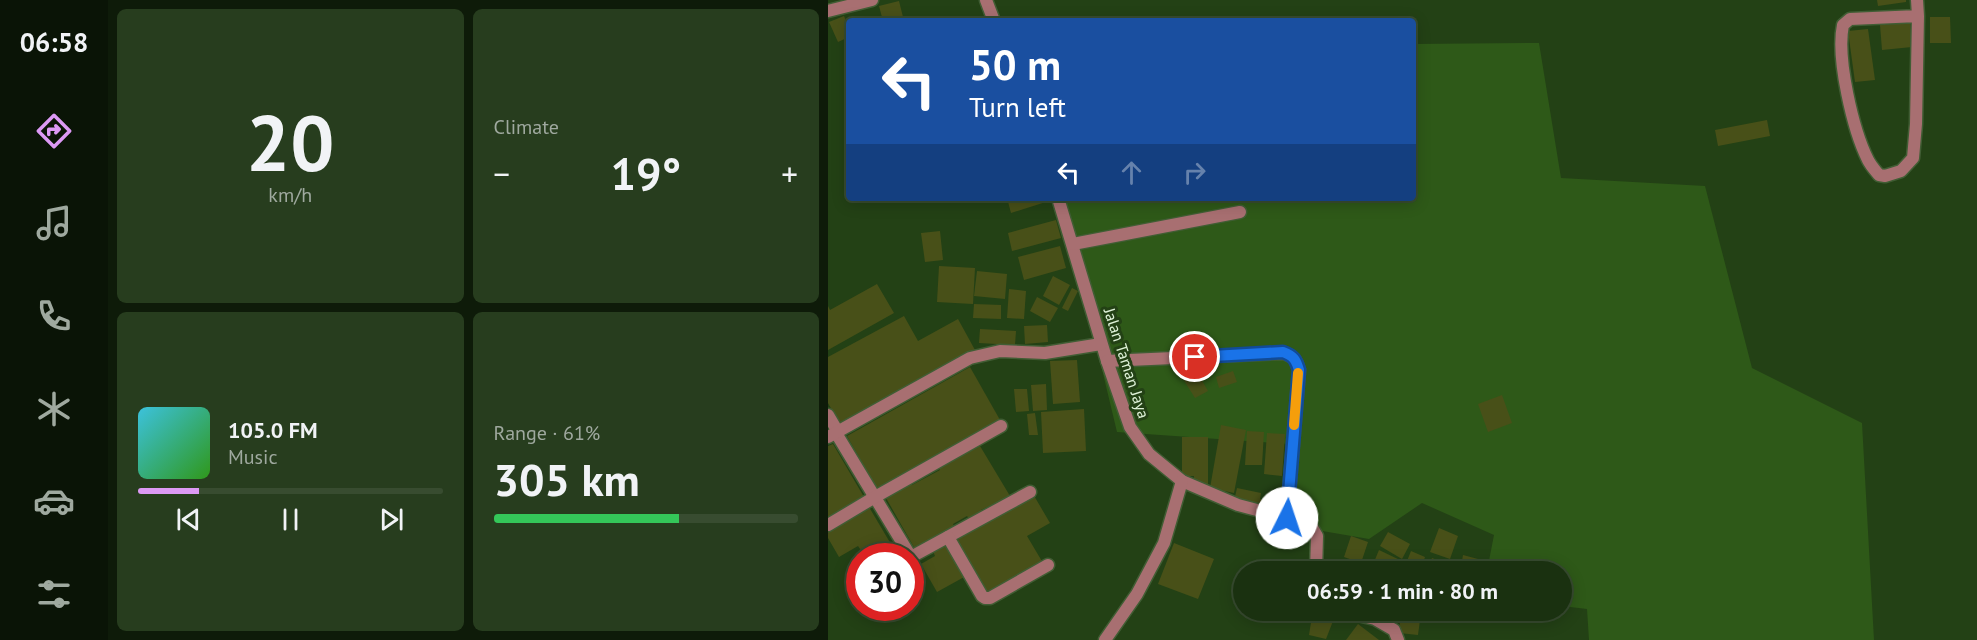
<!DOCTYPE html>
<meta charset="utf-8">
<style>
:root{--surface:#1a3110;--page:#273d1e;--text:#f1f3f6;--muted:#9fa99f;--line:#384c30;--accent:#dc99f4}
body{margin:0;font-family:"PT Sans",sans-serif;background:var(--page);color:var(--text);height:100vh;display:flex;flex-direction:column;font-size:22px;white-space:nowrap}
*{box-sizing:border-box;margin:0}
p{font-size:20px;color:var(--muted)}
.icon{flex:none;width:33px;height:33px;fill:none;stroke:currentColor;stroke-width:2;stroke-linecap:round;stroke-linejoin:round}
.map{position:relative;flex:1;overflow:hidden}
.side{display:flex;flex-direction:column;gap:9px;padding:9px;background:#0e1b09;width:720px}
.side>*{flex:none}
.guide{position:absolute;left:18px;top:18px;width:570px;height:183px;border-radius:6px;box-shadow:0 3px 15px #0003,0 0 0 2px var(--line);background:#1a4fa0;color:#fff;overflow:hidden}
.speed{position:absolute;left:18px;top:543px;display:flex;gap:12px;font-size:30px;font-weight:700;text-align:center}
.speed>*{display:grid;place-content:center;width:78px;height:78px;border-radius:50%;background:var(--surface);box-shadow:0 3px 15px #0003,0 0 0 2px var(--line);line-height:1}
.speed .limit{border:9px solid #d22;background:#fff;color:#111}
.pin{position:absolute;display:grid;place-items:center;width:51px;height:51px;color:#fff;margin:-26px;border:3px solid #fff;border-radius:50%;box-shadow:0 2px 6px #0007}
.me{position:absolute;width:66px;margin:-33px;rotate:4deg;stroke-linejoin:round;filter:drop-shadow(0 0 4px #0008)}
.turn{display:flex;align-items:center;gap:21px;height:126px;padding:0 24px;font-size:27px}
.turn .icon{width:78px;height:78px;stroke-width:2.5}
.turn b{display:block;font-size:42px;line-height:51px}
.lanes{display:flex;align-items:center;height:57px;padding:0 24px;background:#0003;justify-content:center;gap:30px;direction:ltr}
.lanes .off{opacity:.35}
.big{font-size:45px;font-weight:600;line-height:1.1}
.side .tile{flex:1;display:flex;flex-direction:column;justify-content:center;gap:9px;min-width:0;padding:0 21px;border-radius:9px;background:var(--page)}
.side .dial{align-items:center;gap:0}
.dial b{font-size:78px;line-height:1}
.song{display:flex;align-items:center;gap:18px}
.cover{width:72px;height:72px;border-radius:9px;background:linear-gradient(135deg,hsl(190 70% 55%),hsl(110 70% 35%))}
.played{height:6px;border-radius:3px;background:linear-gradient(90deg,var(--accent) 20%,var(--line) 20%)}
.keys{display:flex;justify-content:space-around;direction:ltr}
.heat{display:flex;justify-content:space-between;align-items:center;font-size:33px;direction:ltr}
.charge{height:9px;border-radius:4px;background:linear-gradient(90deg,#34c759 61%,var(--line) 0)}
.side .tiles{flex:1;display:grid;gap:9px;grid-template-columns:repeat(2,1fr)}
.trip{position:absolute;left:405px;top:561px;width:339px;height:60px;border-radius:30px;background:var(--surface);box-shadow:0 3px 15px #0003,0 0 0 2px var(--line);font-weight:600;line-height:60px;text-align:center}
main{display:flex;flex:1;min-height:0}
.tabs{display:flex;flex-direction:column;width:108px;justify-content:space-around;align-items:center;background:#0a1406;color:var(--muted)}
.tabs .icon{width:42px;height:42px}
.tabs .on{color:var(--accent)}
.tabs b{font-size:27px;color:var(--text)}
.map>svg:first-child{display:block}
</style>
<main>
<nav class="tabs">
<b>06:58</b>
<svg class="icon on" aria-label="directions" viewBox="0 0 24 24"><path d="M12 3l9 9-9 9-9-9zM9 14v-3h6M13 9l2 2-2 2"/></svg>
<svg class="icon" aria-label="music" viewBox="0 0 24 24"><path d="M9 18V5l10-2v13"/><circle cx="6" cy="18" r="3"/><circle cx="16" cy="16" r="3"/></svg>
<svg class="icon" aria-label="phone" viewBox="0 0 24 24"><path d="M5 4h4l2 5-3 2q2 4 5 5l2-3 5 2v4C11 20 4 13 5 4z"/></svg>
<svg class="icon" aria-label="climate" viewBox="0 0 24 24"><path d="M12 3v18M4 7l16 10M4 17L20 7"/></svg>
<svg class="icon" aria-label="car" viewBox="0 0 24 24"><path d="M5 17H2v-5l4-1 3-4h7l3 4 3 1v5h-3M9 17h6M6 11h13"/><circle cx="7" cy="17" r="2"/><circle cx="17" cy="17" r="2"/></svg>
<svg class="icon" aria-label="filters" viewBox="0 0 24 24"><path d="M4 7h16M4 17h16"/><circle cx="9" cy="7" r="2"/><circle cx="15" cy="17" r="2"/></svg>
</nav>
<section class="side">
<div class="tiles">
<div class="tile dial"><b>20</b><p>km/h</p></div>
<div class="tile"><p>Climate</p>
<div class="heat"><a>−</a><b class="big">19°</b><a>+</a></div>
</div>
<div class="tile">
<div class="song"><i class="cover"></i><div><b>105.0 FM</b><p>Music</p></div></div>
<div class="played"></div>
<div class="keys"><svg class="icon" aria-label="previous" viewBox="0 0 24 24"><path d="M18 5L8 12l10 7zM5 5v14"/></svg><svg class="icon" aria-label="pause" viewBox="0 0 24 24"><path d="M8 5v14M16 5v14"/></svg><svg class="icon" aria-label="next" viewBox="0 0 24 24"><path d="M6 5l10 7-10 7zM19 5v14"/></svg></div>
</div>
<div class="tile"><p>Range · 61%</p><b class="big">305 km</b><div class="charge"></div></div>
</div>
</section>
<div class="map">
<svg width="1149" height="640" viewBox="0 0 1149 640">
<rect width="100%" height="100%" fill="#234115"/>
<polygon fill="#2e5918" points="711,43 733,178 877,186 924,368 1034,423 1046,640 761,640 759,609 734,606 734,572 659,571 666,535 594,503 541,539 471,527 462,444 289,432 233,198 585,198 585,44"/>
<g fill="#485018">
<polygon points="1049,0 1078,0 1078,2 1050,6"/>
<polygon points="71,1 76,21 55,21 51,6"/>
<polygon points="16,16 21,28 21,37 10,42 1,22"/>
<polygon points="1102,17 1122,17 1123,43 1102,43"/>
<polygon points="1082,23 1084,47 1054,50 1052,25"/>
<polygon points="1040,29 1047,80 1027,82 1020,31"/>
<polygon points="939,120 942,136 890,146 887,130"/>
<polygon points="179,198 223,198 224,200 183,213"/>
<polygon points="228,220 233,238 184,251 180,233"/>
<polygon points="112,231 115,260 97,262 93,233"/>
<polygon points="232,246 238,268 196,280 190,257"/>
<polygon points="111,266 147,268 145,304 109,302"/>
<polygon points="149,271 179,274 177,299 146,296"/>
<polygon points="225,276 242,285 231,305 215,296"/>
<polygon points="49,284 66,313 0,350 0,306 2,310"/>
<polygon points="244,288 250,291 240,311 234,308"/>
<polygon points="181,289 198,291 196,319 179,318"/>
<polygon points="209,297 230,308 222,322 202,311"/>
<polygon points="146,304 173,305 173,319 145,318"/>
<polygon points="76,316 90,341 130,319 147,350 11,423 0,403 0,357"/>
<polygon points="219,325 220,342 197,344 196,326"/>
<polygon points="152,329 188,331 187,345 151,343"/>
<polygon points="249,360 252,402 225,404 222,361"/>
<polygon points="364,363 380,391 367,398 350,371"/>
<polygon points="142,367 172,420 49,489 19,436"/>
<polygon points="405,371 409,382 391,388 388,377"/>
<polygon points="218,384 219,410 205,411 203,385"/>
<polygon points="186,389 199,389 201,411 188,412"/>
<polygon points="674,395 684,423 660,432 650,404"/>
<polygon points="256,409 258,451 215,453 213,412"/>
<polygon points="207,413 210,435 201,435 199,414"/>
<polygon points="393,425 418,430 406,493 382,488"/>
<polygon points="419,431 436,432 434,465 417,465"/>
<polygon points="439,433 457,434 454,476 436,474"/>
<polygon points="354,437 380,437 380,486 366,480 366,476 354,476"/>
<polygon points="5,444 36,497 0,518 0,446"/>
<polygon points="152,446 182,496 153,510 155,513 142,520 139,516 125,524 127,529 87,549 58,498 83,483 84,485 112,470 111,468"/>
<polygon points="409,488 433,493 432,499 441,501 440,508 406,501"/>
<polygon points="205,494 222,523 199,536 215,563 159,595 126,539"/>
<polygon points="41,507 70,556 37,556 30,546 11,557 0,538 0,531"/>
<polygon points="611,528 630,536 622,559 602,552"/>
<polygon points="560,532 582,544 574,559 552,546"/>
<polygon points="523,536 540,542 533,563 516,557"/>
<polygon points="119,543 138,576 109,592 93,564 107,556 105,551"/>
<polygon points="346,543 386,559 370,599 330,584"/>
<polygon points="551,550 574,561 569,572 546,562"/>
<polygon points="583,551 597,557 592,572 577,566"/>
<polygon points="635,555 650,559 647,572 632,572"/>
<polygon points="604,558 622,565 620,572 599,572"/>
<polygon points="485,610 493,610 507,616 498,639 481,635"/>
<polygon points="573,610 593,612 590,635 571,633"/>
<polygon points="530,624 551,640 518,640"/>
</g>
<g fill="none" stroke-linecap="round" stroke-linejoin="round">
<g stroke="#415d34" stroke-width="15">
<g id="minor">
<polyline points="158,0 166,21"/>
<path d="M1089,0L1090,16L1088,124L1085,158L1073,171L1057,176L1051,175C1047,170 1043,166 1040,160C1025,130 1008,58 1015,25L1022,19L1090,16"/>
<polyline points="0,11 44,0"/>
<polyline points="230,198 279,361 302,427 321,454 354,481 410,505 482,524 489,536 488,572"/>
<polyline points="245,244 412,212"/>
<path d="M279,361L455,353C466,356 468,360 471,370L459,518"/>
<polyline points="0,415 10,432"/>
<polyline points="8,433 83,557 202,492"/>
<polyline points="0,437 142,358 172,351 217,353 273,344"/>
<polyline points="0,525 47,497 173,426"/>
<polyline points="120,537 154,596 157,598 162,598 220,565"/>
<polyline points="508,610 547,619 566,630 570,640"/>
<polyline points="277,640 309,594 336,543 354,481"/>
</g>
</g>
<use href="#minor" stroke="#a86f71" stroke-width="12"/>
</g>
<g fill="none" stroke-linecap="round" stroke-linejoin="round">
<g stroke="#114b97" stroke-width="15">
<path id="route" d="M367,357L455,352C466,356 468,360 471,370L459,518"/>
</g>
<use href="#route" stroke="#1a73e8" stroke-width="10"/>
<polyline stroke="#f59e0b" stroke-width="10" points="466,425 470,373"/>
</g>
<g text-anchor="middle" dominant-baseline="central" stroke-width="6" stroke-linejoin="round" paint-order="stroke">
<g font-size="16" fill="#dff2d8" stroke="#234115">
<text transform="translate(299 363) rotate(72)">Jalan Taman Jaya</text>
</g>
</g>
</svg>
<div class="speed"><div class="limit">30</div></div>
<div class="pin" style="left:367px;top:357px;background:#d93025"><svg class="icon" aria-label="arrive" viewBox="0 0 24 24"><path d="M6 21V4h12l-3 4 3 4H6"/></svg></div>
<svg class="me" style="left:459px;top:518px" viewBox="-20 -20 40 40"><circle r="19" fill="#fff"/><path d="M0-13L10 11 0 6-10 11z" fill="#1a73e8"/></svg>
<div class="trip">06:59 · 1 min · 80 m</div>
<div class="guide">
<div class="turn"><svg class="icon" aria-label="left" viewBox="0 0 24 24"><path d="M17 20v-9H6M10 6l-5 5 5 5"/></svg><div><b>50 m</b>Turn left</div></div>
<div class="lanes"><svg class="icon" aria-label="left" viewBox="0 0 24 24"><path d="M17 20v-9H6M10 6l-5 5 5 5"/></svg><svg class="icon off" aria-label="ahead" viewBox="0 0 24 24"><path d="M12 20V5M6 11l6-6 6 6"/></svg><svg class="icon off" aria-label="right" viewBox="0 0 24 24"><path d="M7 20v-9h11M14 6l5 5-5 5"/></svg></div>
</div>
</div>
</main>
